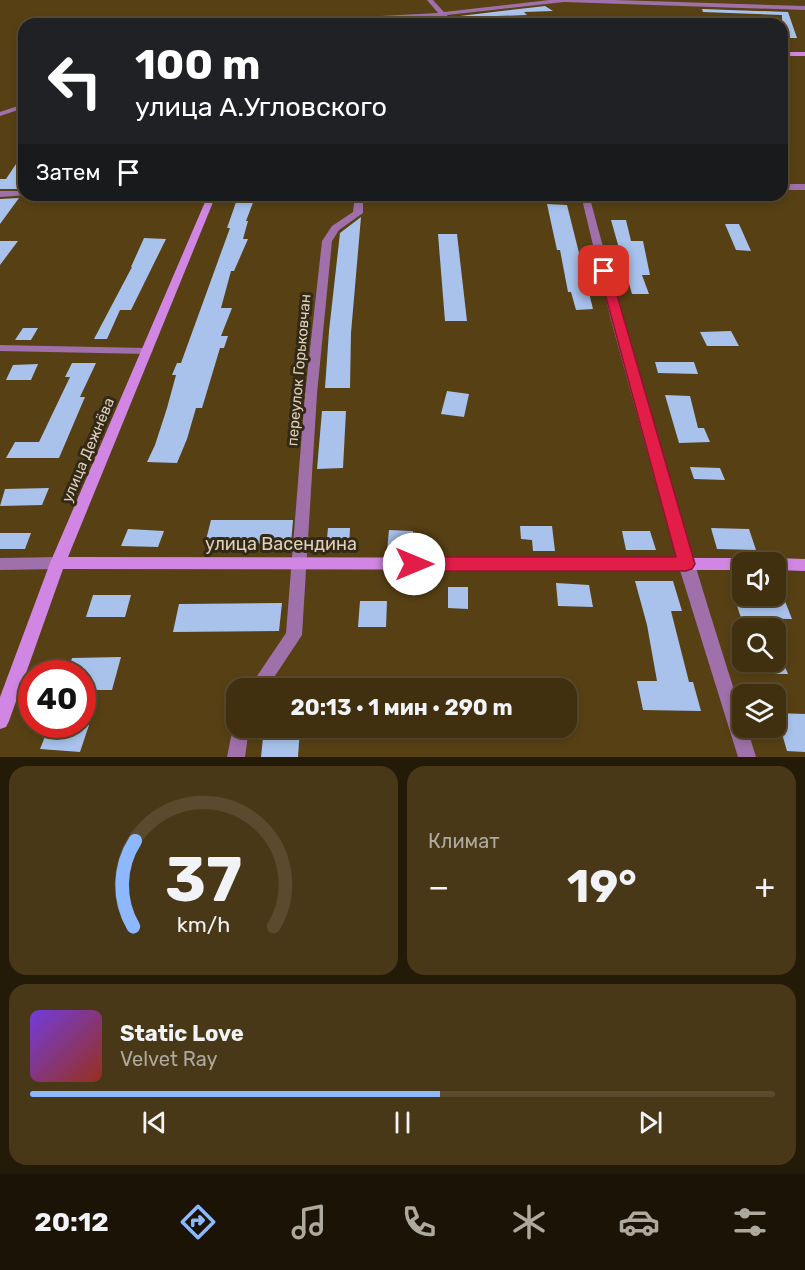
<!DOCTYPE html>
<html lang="ru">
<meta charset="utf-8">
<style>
:root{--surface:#41300f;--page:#483818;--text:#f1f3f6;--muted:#aea99e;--line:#5a4b2f;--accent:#8eb8fd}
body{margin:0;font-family:Rubik,sans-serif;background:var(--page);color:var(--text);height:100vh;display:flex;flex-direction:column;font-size:22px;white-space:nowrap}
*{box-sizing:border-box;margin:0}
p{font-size:20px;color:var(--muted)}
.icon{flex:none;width:33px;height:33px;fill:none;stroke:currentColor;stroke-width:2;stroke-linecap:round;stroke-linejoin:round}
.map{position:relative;height:757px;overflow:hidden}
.details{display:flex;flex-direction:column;gap:9px;padding:9px;background:#241a08;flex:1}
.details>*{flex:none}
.top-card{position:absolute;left:18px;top:18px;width:770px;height:183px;border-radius:18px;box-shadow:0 3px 9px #0003,0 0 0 2px var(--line);background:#202124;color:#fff;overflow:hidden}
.buttons{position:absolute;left:732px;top:552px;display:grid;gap:12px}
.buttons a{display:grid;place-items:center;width:54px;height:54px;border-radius:12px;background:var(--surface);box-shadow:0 3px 9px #0003,0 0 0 2px var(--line);font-size:30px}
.speed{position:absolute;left:18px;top:660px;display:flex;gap:12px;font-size:30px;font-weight:700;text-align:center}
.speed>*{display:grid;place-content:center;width:78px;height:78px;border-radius:50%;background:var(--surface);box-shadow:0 3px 9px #0003,0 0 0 2px var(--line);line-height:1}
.speed .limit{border:9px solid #d22;background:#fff;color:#111}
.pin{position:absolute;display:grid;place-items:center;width:51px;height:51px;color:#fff;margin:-26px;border-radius:12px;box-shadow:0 3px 9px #0006}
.me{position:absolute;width:66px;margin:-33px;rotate:90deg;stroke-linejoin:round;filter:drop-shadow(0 0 4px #0008)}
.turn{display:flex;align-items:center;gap:21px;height:126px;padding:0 18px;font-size:27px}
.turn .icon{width:78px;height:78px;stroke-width:2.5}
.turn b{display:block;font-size:42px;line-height:51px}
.then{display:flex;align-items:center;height:57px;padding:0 18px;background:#0003;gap:12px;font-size:22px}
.big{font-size:45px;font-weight:700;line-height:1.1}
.details .widget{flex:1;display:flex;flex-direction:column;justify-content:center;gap:9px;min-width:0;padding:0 21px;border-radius:18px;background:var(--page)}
.details .dial{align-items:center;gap:0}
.dial svg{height:156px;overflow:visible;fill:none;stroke:var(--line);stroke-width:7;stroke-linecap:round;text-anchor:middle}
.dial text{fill:var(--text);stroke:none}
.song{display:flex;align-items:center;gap:18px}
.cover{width:72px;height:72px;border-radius:9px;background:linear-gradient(135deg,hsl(260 70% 55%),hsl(10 70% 35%))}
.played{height:6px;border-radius:3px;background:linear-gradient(90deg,var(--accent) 55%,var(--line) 55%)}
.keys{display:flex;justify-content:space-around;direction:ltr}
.heat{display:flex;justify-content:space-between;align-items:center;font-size:33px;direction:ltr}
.details .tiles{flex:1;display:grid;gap:9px;grid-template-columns:1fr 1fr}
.widget:last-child{grid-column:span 2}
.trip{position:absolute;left:226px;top:678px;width:351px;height:60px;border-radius:18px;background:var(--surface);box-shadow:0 3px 9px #0003,0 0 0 2px var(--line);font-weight:700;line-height:60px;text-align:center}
.tabs{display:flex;height:96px;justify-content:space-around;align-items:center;background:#1a1306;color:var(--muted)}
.tabs .icon{width:42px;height:42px}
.tabs .on{color:var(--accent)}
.tabs b{font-size:27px;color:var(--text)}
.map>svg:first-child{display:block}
</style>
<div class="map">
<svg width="805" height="757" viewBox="0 0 805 757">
<rect width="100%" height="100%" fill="#574014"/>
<g fill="#a8c2ec">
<polygon points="545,6 553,11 524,12 527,15 497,16 499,19 477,21 464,22 460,16"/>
<polygon points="702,9 788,12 797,38 782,38 782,15 703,12"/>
<polygon points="24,152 24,189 0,189 0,179 6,179"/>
<polygon points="246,196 254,200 246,221 248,221 243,239 248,239 234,271 231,271 221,308 232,308 221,336 228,336 224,348 220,348 202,408 196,408 187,439 177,463 147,462 155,445 167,408 176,375 172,375 177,363 181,363 230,228 227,228 233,211 236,202 242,202"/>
<polygon points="19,198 0,224 0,199"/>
<polygon points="547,204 567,205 593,309 576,310 571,292 568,292 560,250 557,250"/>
<polygon points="361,217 351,333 350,388 325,388 329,331 340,233"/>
<polygon points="611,220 626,220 631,241 643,241 650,275 642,275 649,294 632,294"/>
<polygon points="725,224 739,224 751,251 736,250"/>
<polygon points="438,234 457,234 467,321 445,321"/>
<polygon points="144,238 166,239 131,310 120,310 107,339 94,339 132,267 131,267"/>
<polygon points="0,241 18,241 0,265"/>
<polygon points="23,328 38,328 31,340 15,340"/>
<polygon points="731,331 739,346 707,346 700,332"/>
<polygon points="655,362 694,362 698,374 658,373"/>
<polygon points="72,363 96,363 80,397 85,397 59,458 6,458 15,442 39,442 70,377 65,377"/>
<polygon points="38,364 31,380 6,380 13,365"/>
<polygon points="447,391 469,394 464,417 441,414"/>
<polygon points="665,395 690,396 698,428 704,428 710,442 679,443"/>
<polygon points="322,411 346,411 343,468 317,469"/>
<polygon points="690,467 720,468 725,480 694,479"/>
<polygon points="49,488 42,505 0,506 5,489"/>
<polygon points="211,520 293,520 291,543 205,544"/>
<polygon points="520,526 552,526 555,551 533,551 532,540 521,539"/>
<polygon points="328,528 350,528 349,550 326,549"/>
<polygon points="711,528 749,529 756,550 717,549"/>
<polygon points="128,529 164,531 158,547 121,546"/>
<polygon points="389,530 413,531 413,552 387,551"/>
<polygon points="622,531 650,531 656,550 626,550"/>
<polygon points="0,533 31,533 25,549 0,549"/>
<polygon points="635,581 673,581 682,611 671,611 689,682 693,682 701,711 643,710 637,681 657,681 647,625"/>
<polygon points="556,583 589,585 593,607 558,606"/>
<polygon points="448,587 468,587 468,609 448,608"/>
<polygon points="93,595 131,595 125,617 86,617"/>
<polygon points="734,596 783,596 792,619 741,618"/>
<polygon points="360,601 387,601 386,627 358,627"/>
<polygon points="282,603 279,631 173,632 179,604"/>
<polygon points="121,657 112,690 82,690 82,674 67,674 72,658"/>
<polygon points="755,662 783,662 788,674 759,674"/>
<polygon points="776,713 805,714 805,752 787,751"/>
<polygon points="50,724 89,725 80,752 40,749"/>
<polygon points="264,728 300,728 298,757 261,757"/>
</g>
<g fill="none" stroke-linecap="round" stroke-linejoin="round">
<g fill="#9f70aa" fill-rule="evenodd">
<polygon points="427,0 433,0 444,12 549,0 615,0 805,6 805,10 564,2 447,15 451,24 445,24 441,16 299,24 264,24 267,22 438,13"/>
<polygon points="24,104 24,108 0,116 0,112"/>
<rect x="782" y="184" width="23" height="6"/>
<polygon points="0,191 24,191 24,195 28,195 0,197"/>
<polygon points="355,195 363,195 363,213 339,230 332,241 317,394 302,635 267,688 249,688 286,633 305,394 322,241 332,226 353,212"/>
<path d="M581,195H589C636,370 687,543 742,715V728H747L756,757H738L678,564L611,320Z"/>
<polygon points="0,345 147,348 153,351 147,354 0,351"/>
<polygon points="58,557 63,559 66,563 63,567 58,569 0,570 0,558"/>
<polygon points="237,721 237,728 249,728 245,757 227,757 234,722"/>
</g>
<g fill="#d186e3" fill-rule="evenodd">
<rect x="782" y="52" width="23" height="4"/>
<polygon points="208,195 216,195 68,557 742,558 749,562 742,562 742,570 63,569 9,721 6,727 0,729 0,697 50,563"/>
<polygon points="776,558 805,559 805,571 776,570 776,562 769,562"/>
</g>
</g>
<polygon fill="#e11d48" stroke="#92132f" stroke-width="1.5" points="604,267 610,271 695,564 692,569 686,571 414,571 408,569 405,564 408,559 414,557 676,557 599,271"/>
<g text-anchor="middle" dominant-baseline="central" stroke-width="6" stroke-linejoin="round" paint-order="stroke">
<g font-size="15" fill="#ded0ba" stroke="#332917">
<text transform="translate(299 370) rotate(-85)">переулок Горьковчан</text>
<text transform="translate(88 450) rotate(-67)">улица Дежнёва</text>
</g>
<g font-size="18" fill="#ded0ba" stroke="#332917">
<text x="281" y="544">улица Васендина</text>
</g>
</g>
</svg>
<div class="buttons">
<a><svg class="icon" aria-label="sound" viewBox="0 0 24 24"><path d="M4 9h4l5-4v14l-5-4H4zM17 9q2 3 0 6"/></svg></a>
<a><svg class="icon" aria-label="search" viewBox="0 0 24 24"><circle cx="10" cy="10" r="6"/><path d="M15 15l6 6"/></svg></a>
<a><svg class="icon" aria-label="layers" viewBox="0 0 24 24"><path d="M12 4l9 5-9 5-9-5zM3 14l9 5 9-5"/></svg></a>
</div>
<div class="speed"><div class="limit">40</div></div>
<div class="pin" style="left:604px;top:271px;background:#d93025"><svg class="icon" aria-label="arrive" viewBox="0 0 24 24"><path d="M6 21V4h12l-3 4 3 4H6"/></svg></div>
<svg class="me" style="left:414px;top:564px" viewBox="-20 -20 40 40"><circle r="19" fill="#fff"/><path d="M0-13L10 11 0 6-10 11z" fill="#e11d48"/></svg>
<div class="trip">20:13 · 1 мин · 290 m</div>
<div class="top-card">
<div class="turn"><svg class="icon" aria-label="left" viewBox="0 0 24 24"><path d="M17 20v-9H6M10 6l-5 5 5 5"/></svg><div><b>100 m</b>улица А.Угловского</div></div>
<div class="then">Затем<svg class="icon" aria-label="arrive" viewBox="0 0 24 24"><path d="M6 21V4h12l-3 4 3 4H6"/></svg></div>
</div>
</div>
<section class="details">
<div class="tiles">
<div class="widget dial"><svg viewBox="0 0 100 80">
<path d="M14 69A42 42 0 1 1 86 69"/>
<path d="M14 69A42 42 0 0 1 15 25" stroke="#8eb8fd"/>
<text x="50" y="56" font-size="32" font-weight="700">37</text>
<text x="50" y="72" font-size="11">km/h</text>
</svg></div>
<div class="widget"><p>Климат</p>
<div class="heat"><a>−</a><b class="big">19°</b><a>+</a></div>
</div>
<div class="widget">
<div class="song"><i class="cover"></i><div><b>Static Love</b><p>Velvet Ray</p></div></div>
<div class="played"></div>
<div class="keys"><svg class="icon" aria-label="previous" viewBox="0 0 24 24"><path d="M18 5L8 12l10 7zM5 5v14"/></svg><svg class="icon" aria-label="pause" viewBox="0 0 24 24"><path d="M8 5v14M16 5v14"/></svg><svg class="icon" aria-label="next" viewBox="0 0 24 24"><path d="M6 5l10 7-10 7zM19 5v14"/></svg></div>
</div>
</div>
</section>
<nav class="tabs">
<b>20:12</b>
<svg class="icon on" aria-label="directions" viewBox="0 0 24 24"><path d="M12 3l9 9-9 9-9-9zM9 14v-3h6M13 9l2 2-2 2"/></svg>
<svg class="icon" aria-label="music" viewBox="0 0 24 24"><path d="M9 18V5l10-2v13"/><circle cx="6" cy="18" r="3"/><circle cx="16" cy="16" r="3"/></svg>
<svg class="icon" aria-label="phone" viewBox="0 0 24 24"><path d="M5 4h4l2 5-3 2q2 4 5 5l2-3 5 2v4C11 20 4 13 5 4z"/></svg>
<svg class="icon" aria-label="climate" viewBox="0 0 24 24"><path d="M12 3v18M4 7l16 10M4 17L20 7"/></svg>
<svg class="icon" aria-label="car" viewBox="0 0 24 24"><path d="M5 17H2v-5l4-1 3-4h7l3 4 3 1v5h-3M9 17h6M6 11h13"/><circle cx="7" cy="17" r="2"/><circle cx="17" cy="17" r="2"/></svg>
<svg class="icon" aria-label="filters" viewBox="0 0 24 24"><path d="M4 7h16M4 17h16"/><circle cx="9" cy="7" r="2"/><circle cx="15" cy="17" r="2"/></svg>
</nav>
